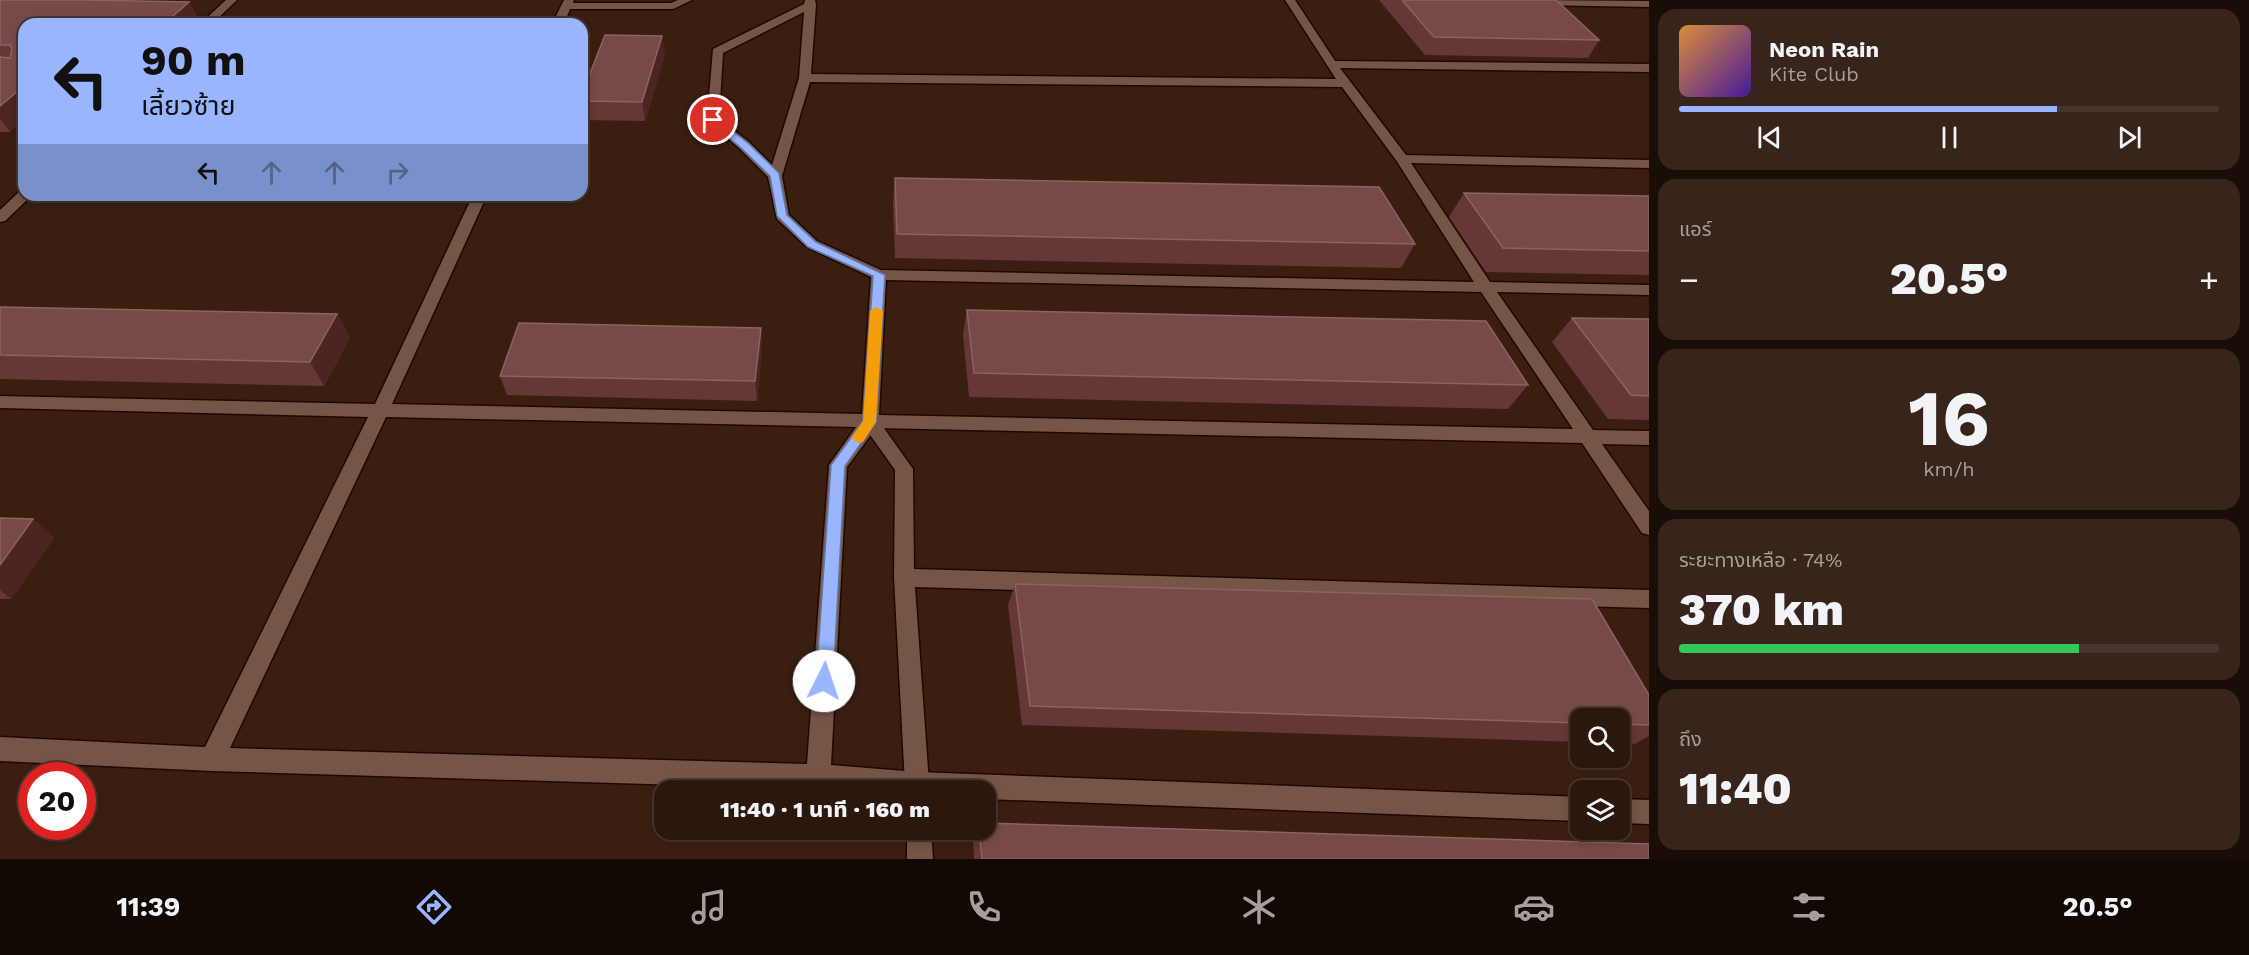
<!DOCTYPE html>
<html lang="th">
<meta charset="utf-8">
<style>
:root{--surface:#2c170d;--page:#38241b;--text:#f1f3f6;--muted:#a69f9d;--line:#48362e;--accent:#98b5fd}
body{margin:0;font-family:"Work Sans","Noto Sans Thai",sans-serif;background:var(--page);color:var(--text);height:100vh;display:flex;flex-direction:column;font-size:22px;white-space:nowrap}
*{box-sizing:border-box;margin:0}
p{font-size:20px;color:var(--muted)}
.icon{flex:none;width:33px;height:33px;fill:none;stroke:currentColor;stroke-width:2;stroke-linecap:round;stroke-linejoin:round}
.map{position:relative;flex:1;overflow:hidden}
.side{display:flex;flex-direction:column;gap:9px;padding:9px;background:#180d07;width:600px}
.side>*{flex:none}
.hud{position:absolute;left:18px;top:18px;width:570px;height:183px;border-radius:18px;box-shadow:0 3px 9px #0003,0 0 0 2px var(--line);background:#98b5fd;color:#111;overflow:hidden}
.controls{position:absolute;left:1570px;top:708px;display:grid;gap:12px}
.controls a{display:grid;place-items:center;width:60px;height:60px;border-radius:12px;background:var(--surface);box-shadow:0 3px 9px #0003,0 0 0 2px var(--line);font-size:30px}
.speed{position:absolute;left:18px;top:762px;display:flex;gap:12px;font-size:30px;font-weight:700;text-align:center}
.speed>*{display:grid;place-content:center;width:78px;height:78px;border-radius:50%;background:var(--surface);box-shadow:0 3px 9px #0003,0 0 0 2px var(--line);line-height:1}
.speed .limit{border:9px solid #d22;background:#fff;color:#111}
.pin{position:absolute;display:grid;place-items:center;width:51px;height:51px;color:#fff;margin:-26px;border:3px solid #fff;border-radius:50%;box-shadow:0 2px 6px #0007}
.me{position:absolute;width:66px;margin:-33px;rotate:4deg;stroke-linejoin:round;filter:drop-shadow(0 0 4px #0008)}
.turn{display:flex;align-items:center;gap:21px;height:126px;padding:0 24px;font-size:27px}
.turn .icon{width:78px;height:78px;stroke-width:2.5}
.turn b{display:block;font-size:42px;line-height:51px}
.lanes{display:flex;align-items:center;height:57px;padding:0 24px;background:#0003;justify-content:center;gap:30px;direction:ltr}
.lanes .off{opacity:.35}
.big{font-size:45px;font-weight:800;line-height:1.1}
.side .tile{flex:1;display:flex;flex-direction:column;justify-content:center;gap:9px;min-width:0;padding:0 21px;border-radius:18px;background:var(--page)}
.side .dial{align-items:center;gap:0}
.dial b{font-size:78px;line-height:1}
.song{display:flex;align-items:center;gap:18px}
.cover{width:72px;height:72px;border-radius:9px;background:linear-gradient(135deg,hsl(30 70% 55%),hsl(260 70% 35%))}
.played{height:6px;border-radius:3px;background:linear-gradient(90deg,var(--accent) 70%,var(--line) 70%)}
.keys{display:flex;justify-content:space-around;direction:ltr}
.heat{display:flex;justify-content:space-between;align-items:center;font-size:33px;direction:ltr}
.charge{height:9px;border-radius:4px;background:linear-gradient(90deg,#34c759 74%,var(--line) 0)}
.trip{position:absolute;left:654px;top:780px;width:342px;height:60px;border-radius:18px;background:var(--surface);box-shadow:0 3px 9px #0003,0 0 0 2px var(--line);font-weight:800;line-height:60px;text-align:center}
.menu{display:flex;height:96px;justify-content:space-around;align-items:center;background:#120905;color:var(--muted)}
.menu .icon{width:42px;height:42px}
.menu .selected{color:var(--accent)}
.menu b{font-size:27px;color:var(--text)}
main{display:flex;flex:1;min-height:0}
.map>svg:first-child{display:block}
</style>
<main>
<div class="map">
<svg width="1649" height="859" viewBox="0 0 1649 859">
<rect width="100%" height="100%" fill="#3a1f11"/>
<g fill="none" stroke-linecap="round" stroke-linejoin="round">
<g stroke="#200800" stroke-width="3">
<g id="lane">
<polygon points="226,0 237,0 212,24 200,24"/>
<polygon points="564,0 574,0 573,3 671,3 678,0 692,0 673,9 570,9 564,24 552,24"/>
<path d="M805,0H815L816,5L811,74L1336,79L1285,0H1295L1335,61L1649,64V72L1340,68L1406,155L1649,160V168L1411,163L1490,282L1649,285V295L1497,292L1593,430L1649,431V445L1602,444L1649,511V535L1642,533L1582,443L876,428L847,467L831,765L917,772L1581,797V821L986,799V790H849L212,771L0,761V737L205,747L368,417L0,408V396L375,404L473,195H487L392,404L862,414L871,277L807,247L777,219L768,177L739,148L707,120L713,49L804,4ZM804,12L799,78L772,165L749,142L719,119L723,53ZM810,82L1342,87L1396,160L1474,282L881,270L817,241L789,215L782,176ZM886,280L1481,292L1573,429L879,415ZM386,417L856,427L829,465L807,764L230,748Z"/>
<polygon points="1531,0 1649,1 1649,7 1535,5 1531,4"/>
<polygon points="24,191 24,195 31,195 29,198 5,221 0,222 0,210 19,192"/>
<polygon points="1620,799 1649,800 1649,824 1620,823"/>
<polygon points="907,830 931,830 933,859 907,859"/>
</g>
</g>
<g stroke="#200800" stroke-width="3">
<polygon id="street" points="870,415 876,417 913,469 914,569 1649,590 1649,608 915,587 929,784 926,790 908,790 905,784 894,578 895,470 861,422 864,417"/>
</g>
<use href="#lane" fill="#745546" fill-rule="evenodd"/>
<use href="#street" fill="#745546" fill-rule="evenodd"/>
</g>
<g fill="#653737">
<polygon points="0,0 189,2 199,21 24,24 10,132 0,132"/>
<polygon points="1379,0 1556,0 1599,40 1588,58 1425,55"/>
<polygon points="665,54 645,121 583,120 582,115 582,94"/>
<polygon points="895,178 1415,244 1401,268 895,258 893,202"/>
<polygon points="1464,193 1649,196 1649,275 1486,272 1449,217"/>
<polygon points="0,307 337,314 350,338 324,386 0,379"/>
<polygon points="967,310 1528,385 1508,409 969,397 963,334"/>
<polygon points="1572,318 1649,319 1649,420 1608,419 1552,342"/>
<polygon points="762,348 757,401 507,395 500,376"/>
<polygon points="0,518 54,538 11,599 0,599"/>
<polygon points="1015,584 1649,695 1649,736 1635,744 1620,743 1620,718 1581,718 1581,742 1022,725 1008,605"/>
<polygon points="976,830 986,830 1649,859 974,859 973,839"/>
</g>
<g fill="#4d2520">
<polygon points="189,2 199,21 196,24 164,24"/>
<polygon points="662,36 665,54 645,121 642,102"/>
<polygon points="24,86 24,120 10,132 0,118 0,106"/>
<polygon points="337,314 350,338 324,386 310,362"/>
<polygon points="761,328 762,348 757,401 755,381"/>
<polygon points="33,519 54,538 11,599 0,590 0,565"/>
</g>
<g fill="#764a49" stroke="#8b6361" stroke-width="1.5">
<polygon points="0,0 85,0 189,2 164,24 24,24 24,86 0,106 0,57 10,58 12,48 10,45 0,45"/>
<polygon points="1402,0 1556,0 1599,40 1434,37"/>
<polygon points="605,35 662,36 642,102 582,101 582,94"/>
<polygon points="895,178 1379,187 1415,244 897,234"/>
<polygon points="1464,193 1649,196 1649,251 1503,248"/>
<polygon points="0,307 337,314 310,362 0,355"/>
<polygon points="967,310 1486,321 1528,385 974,373"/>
<polygon points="1572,318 1649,319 1649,396 1631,395"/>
<polygon points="519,323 761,328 755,381 500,376"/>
<polygon points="0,518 33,519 0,565"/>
<polygon points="1015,584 1592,599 1649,695 1649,725 1620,724 1620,718 1581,718 1581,723 1030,706"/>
<polygon points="986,823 1649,844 1649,859 982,859 979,830 986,830"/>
</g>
<polygon fill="#98b5fd" stroke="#6376a4" stroke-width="1.5" points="709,118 716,118 748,143 779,173 787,215 816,242 885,275 876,422 845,466 833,681 830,686 824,689 818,686 816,681 831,465 863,421 873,276 808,247 777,216 770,176 740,147 709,122"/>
<polygon fill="#f59e0b" points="877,307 883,311 876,422 863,442 858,443 851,438 863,421 870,311"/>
</svg>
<div class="controls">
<a><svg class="icon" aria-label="search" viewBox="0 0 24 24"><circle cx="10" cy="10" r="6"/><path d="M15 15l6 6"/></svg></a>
<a><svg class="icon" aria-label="layers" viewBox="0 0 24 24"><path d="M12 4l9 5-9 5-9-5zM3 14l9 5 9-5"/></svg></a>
</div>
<div class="speed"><div class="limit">20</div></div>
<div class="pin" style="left:713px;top:120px;background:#d93025"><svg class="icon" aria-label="arrive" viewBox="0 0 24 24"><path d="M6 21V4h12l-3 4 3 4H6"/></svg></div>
<svg class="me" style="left:824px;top:681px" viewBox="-20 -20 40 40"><circle r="19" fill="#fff"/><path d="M0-13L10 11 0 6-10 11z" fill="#98b5fd"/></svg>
<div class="trip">11:40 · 1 นาที · 160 m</div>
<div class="hud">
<div class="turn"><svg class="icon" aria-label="left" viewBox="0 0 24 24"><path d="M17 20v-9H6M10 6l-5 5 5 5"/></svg><div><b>90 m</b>เลี้ยวซ้าย</div></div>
<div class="lanes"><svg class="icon" aria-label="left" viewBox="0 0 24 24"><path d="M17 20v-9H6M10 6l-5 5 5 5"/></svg><svg class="icon off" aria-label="ahead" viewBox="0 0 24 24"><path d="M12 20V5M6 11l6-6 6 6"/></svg><svg class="icon off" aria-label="ahead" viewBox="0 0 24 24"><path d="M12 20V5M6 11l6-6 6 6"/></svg><svg class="icon off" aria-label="right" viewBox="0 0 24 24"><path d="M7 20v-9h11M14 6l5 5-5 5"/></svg></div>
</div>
</div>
<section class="side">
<div class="tile">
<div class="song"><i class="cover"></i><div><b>Neon Rain</b><p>Kite Club</p></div></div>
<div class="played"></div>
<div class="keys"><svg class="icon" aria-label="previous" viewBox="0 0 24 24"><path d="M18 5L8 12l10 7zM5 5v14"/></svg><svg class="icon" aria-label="pause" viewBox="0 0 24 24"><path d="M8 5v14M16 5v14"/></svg><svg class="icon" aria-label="next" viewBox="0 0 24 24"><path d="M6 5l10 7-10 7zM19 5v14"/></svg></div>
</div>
<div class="tile"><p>แอร์</p>
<div class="heat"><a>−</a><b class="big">20.5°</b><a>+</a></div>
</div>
<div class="tile dial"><b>16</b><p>km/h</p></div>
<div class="tile"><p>ระยะทางเหลือ · 74%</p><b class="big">370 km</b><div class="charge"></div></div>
<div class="tile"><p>ถึง</p><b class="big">11:40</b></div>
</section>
</main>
<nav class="menu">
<b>11:39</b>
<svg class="icon selected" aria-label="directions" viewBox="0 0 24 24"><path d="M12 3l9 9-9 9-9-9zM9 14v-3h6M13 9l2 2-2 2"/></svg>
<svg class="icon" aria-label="music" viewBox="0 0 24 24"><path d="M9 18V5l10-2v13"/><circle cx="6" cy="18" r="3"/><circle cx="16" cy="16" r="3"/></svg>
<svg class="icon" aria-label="phone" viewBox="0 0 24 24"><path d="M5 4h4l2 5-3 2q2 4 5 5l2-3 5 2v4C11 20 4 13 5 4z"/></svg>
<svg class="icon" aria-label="climate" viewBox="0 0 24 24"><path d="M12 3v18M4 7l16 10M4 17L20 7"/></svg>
<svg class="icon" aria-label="car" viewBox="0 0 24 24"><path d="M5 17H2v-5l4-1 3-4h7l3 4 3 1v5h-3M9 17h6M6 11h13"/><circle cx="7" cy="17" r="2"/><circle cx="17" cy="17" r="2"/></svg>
<svg class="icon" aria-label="filters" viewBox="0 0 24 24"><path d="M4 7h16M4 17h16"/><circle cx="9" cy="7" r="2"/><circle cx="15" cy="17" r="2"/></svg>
<b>20.5°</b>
</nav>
